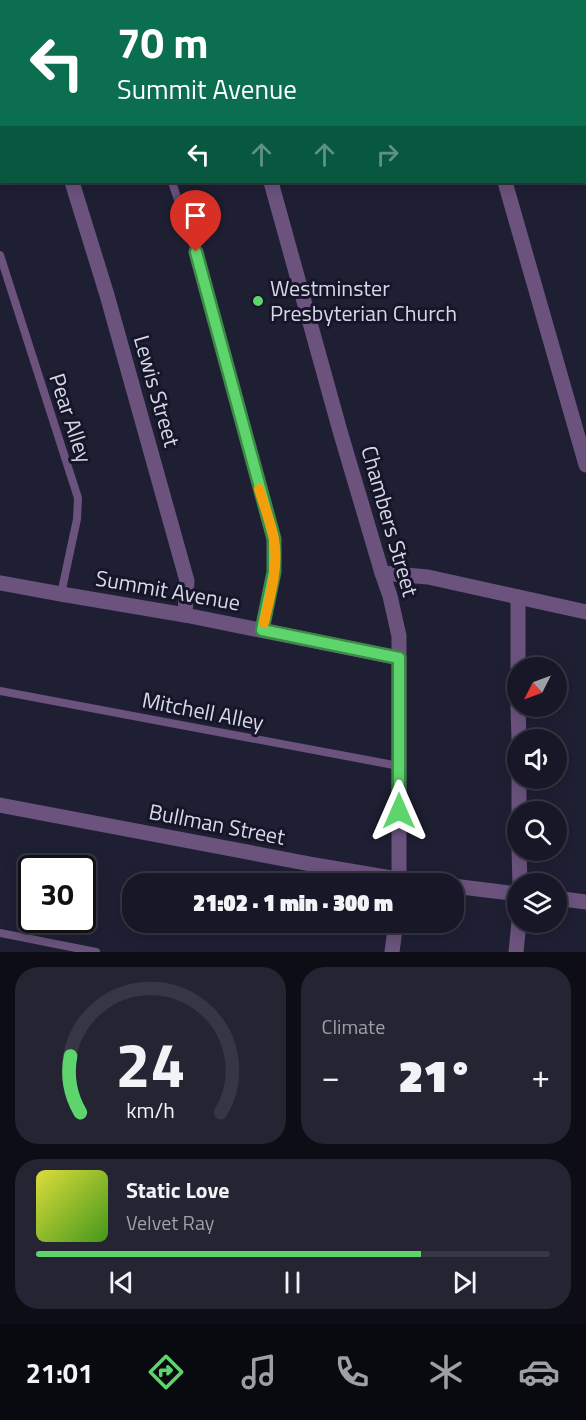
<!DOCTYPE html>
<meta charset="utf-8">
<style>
:root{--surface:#171727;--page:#242433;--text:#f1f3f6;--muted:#9e9fa7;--line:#363644;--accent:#5dd56c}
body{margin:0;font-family:"Titillium Web",sans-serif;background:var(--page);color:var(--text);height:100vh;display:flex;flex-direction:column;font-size:22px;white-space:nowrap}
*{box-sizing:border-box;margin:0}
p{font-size:20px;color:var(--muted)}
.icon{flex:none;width:33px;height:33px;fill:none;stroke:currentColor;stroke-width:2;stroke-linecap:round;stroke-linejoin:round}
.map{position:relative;height:952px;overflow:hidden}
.drawer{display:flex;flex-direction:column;gap:15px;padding:15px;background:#0d0d15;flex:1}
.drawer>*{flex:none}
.hud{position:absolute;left:0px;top:0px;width:586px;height:183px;box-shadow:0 3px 15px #0003,0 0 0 2px var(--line);background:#0b6e4f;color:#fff;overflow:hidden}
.needle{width:39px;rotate:228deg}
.tools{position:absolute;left:507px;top:657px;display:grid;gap:12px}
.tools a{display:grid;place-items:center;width:60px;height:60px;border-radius:50%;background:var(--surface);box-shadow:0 3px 15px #0003,0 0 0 2px var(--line);font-size:30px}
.speed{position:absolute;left:18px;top:855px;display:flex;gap:12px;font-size:30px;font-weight:700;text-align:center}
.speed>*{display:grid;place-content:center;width:78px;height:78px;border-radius:50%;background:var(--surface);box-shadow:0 3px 15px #0003,0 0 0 2px var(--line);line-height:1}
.speed .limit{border:3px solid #111;border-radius:9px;background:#fff;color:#111}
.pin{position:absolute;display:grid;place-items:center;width:51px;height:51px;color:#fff;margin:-62px -26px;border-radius:50% 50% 50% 0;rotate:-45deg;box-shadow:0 0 6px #0007}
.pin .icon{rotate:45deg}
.me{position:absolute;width:66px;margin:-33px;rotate:0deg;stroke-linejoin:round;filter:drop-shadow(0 0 4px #0008)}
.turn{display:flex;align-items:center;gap:21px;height:126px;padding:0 18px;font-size:27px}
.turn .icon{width:78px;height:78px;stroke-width:2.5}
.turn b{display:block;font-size:42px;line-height:51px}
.lanes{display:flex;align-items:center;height:57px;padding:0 18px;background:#0003;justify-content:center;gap:30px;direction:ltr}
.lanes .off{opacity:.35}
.big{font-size:45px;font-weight:800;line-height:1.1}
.drawer .widget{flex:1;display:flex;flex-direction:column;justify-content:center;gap:9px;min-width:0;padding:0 21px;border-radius:24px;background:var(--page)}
.drawer .dial{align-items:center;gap:0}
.dial svg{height:156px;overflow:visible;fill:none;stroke:var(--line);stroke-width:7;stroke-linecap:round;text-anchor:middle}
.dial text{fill:var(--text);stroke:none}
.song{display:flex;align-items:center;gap:18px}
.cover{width:72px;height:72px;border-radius:9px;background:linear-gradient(135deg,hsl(60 70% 55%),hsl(100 70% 35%))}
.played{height:6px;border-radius:3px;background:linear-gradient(90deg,var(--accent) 75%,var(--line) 75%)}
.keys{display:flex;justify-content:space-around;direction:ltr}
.heat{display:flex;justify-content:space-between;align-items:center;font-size:33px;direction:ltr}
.drawer .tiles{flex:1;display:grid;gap:15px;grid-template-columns:1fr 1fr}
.widget:last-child{grid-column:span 2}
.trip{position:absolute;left:122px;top:873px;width:342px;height:60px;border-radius:24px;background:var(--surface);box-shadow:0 3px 15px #0003,0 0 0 2px var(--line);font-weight:800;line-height:60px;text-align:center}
.tab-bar{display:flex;height:96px;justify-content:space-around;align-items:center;background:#090910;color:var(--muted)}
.tab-bar .icon{width:42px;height:42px}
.tab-bar .current{color:var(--accent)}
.tab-bar b{font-size:27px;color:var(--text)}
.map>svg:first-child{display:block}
</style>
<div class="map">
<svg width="586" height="952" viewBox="0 0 586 952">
<rect width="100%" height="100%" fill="#1f1f34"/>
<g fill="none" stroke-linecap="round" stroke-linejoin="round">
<g stroke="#6b537d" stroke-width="8">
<polyline points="107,0 108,2"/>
<polyline points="172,182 201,269 274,539 274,572 263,630"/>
<polyline points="0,255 78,498 77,519 61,594"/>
<polyline points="0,691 399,766"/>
<polyline points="0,933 96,952"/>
</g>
<g stroke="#6b537d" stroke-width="15">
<polyline points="7,0 8,2"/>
<polyline points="208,0 208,2"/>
<polyline points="438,0 439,2"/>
<polyline points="72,182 107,295 187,581 185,615"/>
<polyline points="271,182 340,431 382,573 390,596 399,636 399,884"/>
<polyline points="505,182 586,465"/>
<polyline points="382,573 428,577 586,612"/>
<polyline points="0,583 61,594 185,615 399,658"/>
<polyline points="518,597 518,668"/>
<polyline points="518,706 519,740"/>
<polyline points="519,778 519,812"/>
<polyline points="0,805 310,864 427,884"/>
<polyline points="519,850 520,884"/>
<polyline points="453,886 518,894"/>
<polyline points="556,898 586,902"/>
<polyline points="392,952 396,922"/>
<polyline points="516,952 519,922"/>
</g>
<g stroke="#6b537d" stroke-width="15">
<polyline points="525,0 526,2"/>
<polyline points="44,2 49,0"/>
<polyline points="0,17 2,17"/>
<polyline points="585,81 586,83"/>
</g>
</g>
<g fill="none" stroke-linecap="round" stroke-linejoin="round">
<g stroke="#3c8a46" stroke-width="15">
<polyline id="route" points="196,252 274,539 274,572 262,630 399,658 399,811"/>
</g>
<use href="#route" stroke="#5dd56c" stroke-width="10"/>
<path stroke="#f59e0b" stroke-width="10" d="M259,489C264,506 271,523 274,539C279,567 270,596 264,623"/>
</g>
<circle fill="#5dd56c" stroke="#161529" stroke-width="2" cx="258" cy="301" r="6"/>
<g text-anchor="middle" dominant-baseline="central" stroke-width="6" stroke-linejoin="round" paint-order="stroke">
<g font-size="22" fill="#d7d8e6" stroke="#161529" text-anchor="start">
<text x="270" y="288">Westminster<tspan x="270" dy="25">Presbyterian Church</tspan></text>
</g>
<g font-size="22" fill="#d7d8e6" stroke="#161529">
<text transform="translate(157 391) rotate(74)">Lewis Street</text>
<text transform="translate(71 418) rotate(72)">Pear Alley</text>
<text transform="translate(390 521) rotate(74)">Chambers Street</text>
<text transform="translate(168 590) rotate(10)">Summit Avenue</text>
<text transform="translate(203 711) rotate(11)">Mitchell Alley</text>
<text transform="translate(217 824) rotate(11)">Bullman Street</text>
</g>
</g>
</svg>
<div class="tools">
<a><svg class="needle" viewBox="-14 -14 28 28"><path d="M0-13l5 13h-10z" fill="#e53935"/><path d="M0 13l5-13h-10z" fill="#9e9fa7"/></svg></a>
<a><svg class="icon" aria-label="sound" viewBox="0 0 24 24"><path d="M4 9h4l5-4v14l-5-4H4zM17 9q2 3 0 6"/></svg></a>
<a><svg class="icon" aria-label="search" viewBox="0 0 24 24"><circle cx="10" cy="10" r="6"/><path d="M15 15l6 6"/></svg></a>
<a><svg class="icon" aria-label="layers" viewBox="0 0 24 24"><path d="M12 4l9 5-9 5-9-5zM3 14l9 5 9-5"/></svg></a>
</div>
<div class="speed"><div class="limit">30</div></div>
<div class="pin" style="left:196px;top:252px;background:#d93025"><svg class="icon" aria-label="arrive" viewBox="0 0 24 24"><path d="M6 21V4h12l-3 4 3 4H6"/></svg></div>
<svg class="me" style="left:399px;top:811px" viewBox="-20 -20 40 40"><path d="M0-17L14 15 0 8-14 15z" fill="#5dd56c" stroke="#fff" stroke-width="4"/></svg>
<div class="trip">21:02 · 1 min · 300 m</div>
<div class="hud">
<div class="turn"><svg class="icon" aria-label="left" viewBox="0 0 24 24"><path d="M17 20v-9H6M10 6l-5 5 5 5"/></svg><div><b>70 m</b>Summit Avenue</div></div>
<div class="lanes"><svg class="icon" aria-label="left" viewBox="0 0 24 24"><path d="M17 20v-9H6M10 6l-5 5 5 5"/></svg><svg class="icon off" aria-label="ahead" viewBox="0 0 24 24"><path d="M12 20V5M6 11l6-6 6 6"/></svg><svg class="icon off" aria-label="ahead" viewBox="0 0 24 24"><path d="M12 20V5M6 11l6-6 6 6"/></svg><svg class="icon off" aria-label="right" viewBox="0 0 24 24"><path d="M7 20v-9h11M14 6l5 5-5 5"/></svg></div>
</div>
</div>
<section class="drawer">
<div class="tiles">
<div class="widget dial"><svg viewBox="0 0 100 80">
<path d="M14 69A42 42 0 1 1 86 69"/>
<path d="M14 69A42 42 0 0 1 9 40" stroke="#5dd56c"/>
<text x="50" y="56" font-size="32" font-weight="700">24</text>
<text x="50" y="72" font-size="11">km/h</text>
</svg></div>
<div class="widget"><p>Climate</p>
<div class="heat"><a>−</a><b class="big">21°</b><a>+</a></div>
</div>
<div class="widget">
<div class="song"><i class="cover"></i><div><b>Static Love</b><p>Velvet Ray</p></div></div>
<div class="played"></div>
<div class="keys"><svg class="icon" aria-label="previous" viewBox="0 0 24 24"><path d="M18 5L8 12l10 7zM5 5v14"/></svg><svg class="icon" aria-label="pause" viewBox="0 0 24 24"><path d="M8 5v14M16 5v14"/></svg><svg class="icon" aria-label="next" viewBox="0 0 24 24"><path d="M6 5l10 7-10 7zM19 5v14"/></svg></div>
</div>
</div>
</section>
<nav class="tab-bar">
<b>21:01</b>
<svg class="icon current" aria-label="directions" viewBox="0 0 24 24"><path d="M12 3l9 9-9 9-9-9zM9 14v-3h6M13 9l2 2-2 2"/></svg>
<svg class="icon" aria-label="music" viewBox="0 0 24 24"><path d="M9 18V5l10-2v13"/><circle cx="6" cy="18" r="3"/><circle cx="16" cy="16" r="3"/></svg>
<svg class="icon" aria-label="phone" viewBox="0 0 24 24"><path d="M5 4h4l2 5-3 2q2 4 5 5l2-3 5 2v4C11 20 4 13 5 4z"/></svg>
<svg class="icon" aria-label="climate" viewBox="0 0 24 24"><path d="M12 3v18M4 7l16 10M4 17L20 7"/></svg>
<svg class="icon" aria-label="car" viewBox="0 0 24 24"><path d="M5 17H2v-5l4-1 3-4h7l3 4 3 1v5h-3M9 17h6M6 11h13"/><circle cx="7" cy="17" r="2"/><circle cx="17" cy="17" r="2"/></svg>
</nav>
